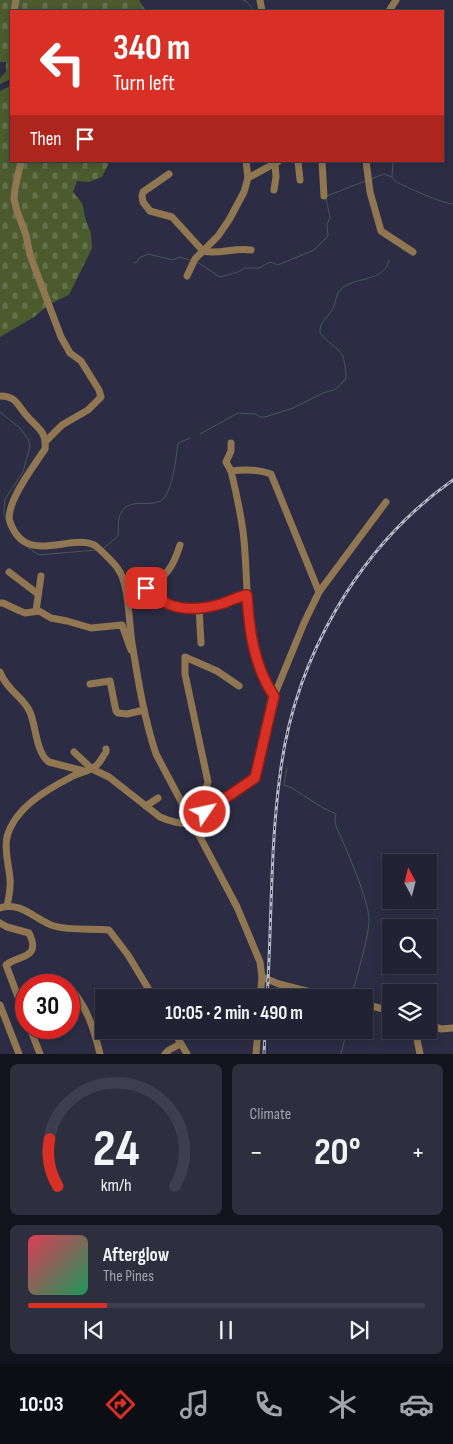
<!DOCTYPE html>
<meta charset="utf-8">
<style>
:root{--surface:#212233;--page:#2d2f3f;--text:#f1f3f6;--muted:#a2a4ac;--line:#3e3f4e;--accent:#d93025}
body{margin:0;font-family:"Sofia Sans Condensed",sans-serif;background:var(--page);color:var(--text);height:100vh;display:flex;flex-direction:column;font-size:19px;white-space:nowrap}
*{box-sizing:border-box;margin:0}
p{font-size:16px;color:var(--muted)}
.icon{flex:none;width:28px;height:28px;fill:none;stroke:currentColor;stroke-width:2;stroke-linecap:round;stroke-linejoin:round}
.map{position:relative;height:1054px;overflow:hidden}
.details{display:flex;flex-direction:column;gap:10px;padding:10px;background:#12131c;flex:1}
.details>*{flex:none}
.guide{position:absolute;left:10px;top:10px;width:434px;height:152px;border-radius:0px;box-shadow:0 2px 8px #0003,0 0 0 1px var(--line);background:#d93025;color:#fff;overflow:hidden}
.needle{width:32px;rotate:353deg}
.fabs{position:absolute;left:382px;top:854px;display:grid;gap:10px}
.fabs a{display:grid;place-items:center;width:55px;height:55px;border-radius:0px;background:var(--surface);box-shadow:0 2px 8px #0003,0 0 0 1px var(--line);font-size:25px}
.speed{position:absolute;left:15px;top:974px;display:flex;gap:10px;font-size:25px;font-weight:700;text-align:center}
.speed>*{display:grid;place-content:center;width:65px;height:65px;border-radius:50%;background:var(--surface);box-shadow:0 2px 8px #0003,0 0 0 1px var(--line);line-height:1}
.speed .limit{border:8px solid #d22;background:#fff;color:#111}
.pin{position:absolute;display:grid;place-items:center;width:42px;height:42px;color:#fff;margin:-21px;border-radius:10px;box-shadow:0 2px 8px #0006}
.me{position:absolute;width:55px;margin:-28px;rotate:56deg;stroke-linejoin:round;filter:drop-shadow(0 0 4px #0008)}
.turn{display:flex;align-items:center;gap:18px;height:105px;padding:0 20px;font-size:22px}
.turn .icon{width:65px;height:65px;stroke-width:2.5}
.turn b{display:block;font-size:35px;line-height:42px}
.then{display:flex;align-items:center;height:48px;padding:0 20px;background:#0003;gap:10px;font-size:19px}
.big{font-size:38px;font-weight:700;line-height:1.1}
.details .tile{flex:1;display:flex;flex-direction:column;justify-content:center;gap:8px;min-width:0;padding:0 18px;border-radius:8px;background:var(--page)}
.details .dial{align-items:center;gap:0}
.dial svg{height:130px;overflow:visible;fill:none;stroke:var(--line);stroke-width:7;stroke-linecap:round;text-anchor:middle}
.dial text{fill:var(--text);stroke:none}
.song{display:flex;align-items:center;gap:15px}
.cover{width:60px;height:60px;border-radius:8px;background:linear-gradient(135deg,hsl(350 70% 55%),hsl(150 70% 35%))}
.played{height:5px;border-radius:2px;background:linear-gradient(90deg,var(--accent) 20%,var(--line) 20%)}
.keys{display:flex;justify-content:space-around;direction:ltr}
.heat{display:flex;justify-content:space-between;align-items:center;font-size:28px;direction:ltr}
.details .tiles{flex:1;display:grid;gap:10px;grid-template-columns:1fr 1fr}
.tile:last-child{grid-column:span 2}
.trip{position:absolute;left:95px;top:989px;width:278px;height:50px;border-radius:0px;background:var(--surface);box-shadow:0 2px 8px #0003,0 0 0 1px var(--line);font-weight:700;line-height:50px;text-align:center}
.tabs{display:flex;height:80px;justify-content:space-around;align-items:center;background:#0d0e14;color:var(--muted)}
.tabs .icon{width:35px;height:35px}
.tabs .active{color:var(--accent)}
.tabs b{font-size:22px;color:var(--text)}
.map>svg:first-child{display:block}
</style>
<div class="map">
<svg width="453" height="1054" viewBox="0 0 453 1054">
<defs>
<pattern id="cemetery-stones" width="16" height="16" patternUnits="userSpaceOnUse" patternTransform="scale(1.25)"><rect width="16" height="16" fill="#4b5b2d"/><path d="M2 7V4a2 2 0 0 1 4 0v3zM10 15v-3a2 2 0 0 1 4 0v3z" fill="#64724c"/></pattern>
</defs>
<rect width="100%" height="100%" fill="#2c2d44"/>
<g fill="url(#cemetery-stones)">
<polygon points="0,0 139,0 146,11 11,11 11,79 0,84 0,78 6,72 6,62 0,62"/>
<polygon points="11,86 11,161 19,161 13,193 47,306 34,317 0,337 0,91"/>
<polygon points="23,161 110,161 102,177 89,182 77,181 73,192 82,203 86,221 91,233 92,248 69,295 50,304 16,203"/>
</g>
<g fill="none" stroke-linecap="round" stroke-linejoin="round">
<g stroke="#46575b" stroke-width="1">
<polyline points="243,0 247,2 254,11"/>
<path d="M393,161L392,177L395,181C406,187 443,204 453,204"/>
<polyline points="371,179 384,174 392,177"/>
<polyline points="327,196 365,181"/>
<polyline points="197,262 220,277 238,272 245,268 259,268 270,262 278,265 314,250 328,236 327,225 330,217 326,199"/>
<polyline points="134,263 137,262 139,258 148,254 173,260 179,257 190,260"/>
<polyline points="0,412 20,428 28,439 30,446 23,472 5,499 4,513 8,526"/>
<path d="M200,434L238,413L256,414L260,417H265L293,408L323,393L334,390L342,383L346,378C345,345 337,353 320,333C319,322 327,319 332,310C336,304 335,295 341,289C355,276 384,283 389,260"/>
<polyline points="26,546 39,555 96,550"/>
<path d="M104,548L118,536C119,529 117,519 121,513C129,496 152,509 163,499C173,489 176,458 178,443L190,438"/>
<path d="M287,768L284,785L292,788L323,808L336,814L335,821L336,826C345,847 370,901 369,922C367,945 357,974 351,998"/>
<polyline points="341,1054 347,1030"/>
</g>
<g stroke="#907752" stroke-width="7">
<polyline points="260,0 262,11"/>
<polyline points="14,11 16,0"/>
<polyline points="389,11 396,0"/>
<polyline points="21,161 15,189 14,199 17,211 26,235 30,255 61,337 70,353 81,361 99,390 101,397 88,410 62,425 46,441"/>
<polyline points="246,161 248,178"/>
<polyline points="298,161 300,180"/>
<polyline points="322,161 324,196"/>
<polyline points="366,161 370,192 381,231 413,252"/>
<path d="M169,174L143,192L142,196L143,202L150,211L172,217L203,251C219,255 235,247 251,250"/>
<polyline points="274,190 276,177 275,163"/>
<polyline points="187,276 195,259 218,236 229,220 244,192 248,178 279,161"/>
<path d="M0,396C17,396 17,405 27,416C37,428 47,431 45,449C35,464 4,505 10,522C26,567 69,533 94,545C97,546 116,565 118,569C129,583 129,624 132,643C138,680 144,718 156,754L237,907L260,962L262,977L260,998"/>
<path d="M231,443V451L226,462L231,471C236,491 240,511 243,531C250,586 241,648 274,696"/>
<path d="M231,471C246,469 258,469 271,474L319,592"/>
<path d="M180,545C173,568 166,577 146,588C167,611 192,613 221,604C230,601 238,597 247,595"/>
<polyline points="9,572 38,594"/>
<polyline points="0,603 3,603 20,611 25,613 39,611 51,618 67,621 91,628 122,625 131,650"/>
<polyline points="199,608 201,643"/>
<polyline points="36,611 41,576"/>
<path d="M0,672C8,692 23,696 30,712C36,726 36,753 49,762L84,771"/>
<polyline points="90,684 110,681 116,711 118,713 127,714 144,710"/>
<path d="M74,752L92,769L109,777L160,817C171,822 181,824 193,824L206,810L255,778L274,696L304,623L319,592L386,502"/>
<polyline points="146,806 158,798"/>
<polyline points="205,812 204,794 208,782 185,674 185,657 217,671 239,686"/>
<path d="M7,906C9,897 11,888 10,879C9,866 4,850 7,837C15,807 48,789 73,776C81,772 91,771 97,765C101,761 103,756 106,752V749"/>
<path d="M0,908C22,901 35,920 54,926C71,931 91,928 109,930L128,955L154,998"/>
<path d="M0,923L7,927L29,933C42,959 18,955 6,965L26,1018"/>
<polyline points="262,977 279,984 334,998"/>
<path d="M69,987C87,1006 94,1029 100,1054"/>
<polyline points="364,1004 391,1011"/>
<polyline points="0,1005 19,1054"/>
<polyline points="429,1024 441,1029 453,1028"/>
<polyline points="30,1028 40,1054"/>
<polyline points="173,1030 187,1054"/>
<polyline points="418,1030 417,1039 420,1054"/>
<polyline points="165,1054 169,1050 180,1044"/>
<polyline points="256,1054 258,1030"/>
</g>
<g stroke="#b8baca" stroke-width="3">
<g id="rail">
<path d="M267,998C272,924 270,848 280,775C294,660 358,547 453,480"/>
<polyline points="264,1054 265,1030"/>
</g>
</g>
<use href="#rail" stroke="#161721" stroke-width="1" stroke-dasharray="4" stroke-linecap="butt"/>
</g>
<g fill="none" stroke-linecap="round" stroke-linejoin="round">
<g stroke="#8d1f18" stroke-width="12">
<path id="route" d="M146,588C167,611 192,612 221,604C230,601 237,597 247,595C249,629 254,667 274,696L255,778L205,812"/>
</g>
<use href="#route" stroke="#d93025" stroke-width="9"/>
</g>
</svg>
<div class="fabs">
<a><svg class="needle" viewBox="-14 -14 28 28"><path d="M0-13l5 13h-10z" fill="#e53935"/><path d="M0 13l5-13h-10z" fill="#a2a4ac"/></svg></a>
<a><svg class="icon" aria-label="search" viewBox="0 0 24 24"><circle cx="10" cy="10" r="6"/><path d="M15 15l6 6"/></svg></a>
<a><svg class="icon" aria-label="layers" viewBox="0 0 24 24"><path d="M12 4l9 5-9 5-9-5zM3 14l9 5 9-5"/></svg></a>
</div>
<div class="speed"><div class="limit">30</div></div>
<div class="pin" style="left:146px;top:588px;background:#d93025"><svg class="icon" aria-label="arrive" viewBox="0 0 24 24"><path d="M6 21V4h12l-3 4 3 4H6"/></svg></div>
<svg class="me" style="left:205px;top:812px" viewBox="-20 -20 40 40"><circle r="17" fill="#d93025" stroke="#fff" stroke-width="3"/><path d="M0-11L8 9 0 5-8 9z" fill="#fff"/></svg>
<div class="trip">10:05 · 2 min · 490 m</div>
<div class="guide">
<div class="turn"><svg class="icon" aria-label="left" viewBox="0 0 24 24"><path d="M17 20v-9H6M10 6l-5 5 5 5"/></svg><div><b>340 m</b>Turn left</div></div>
<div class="then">Then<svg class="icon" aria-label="arrive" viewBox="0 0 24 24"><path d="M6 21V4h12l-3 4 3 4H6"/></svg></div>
</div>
</div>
<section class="details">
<div class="tiles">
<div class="tile dial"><svg viewBox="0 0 100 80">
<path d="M14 69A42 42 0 1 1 86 69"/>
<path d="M14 69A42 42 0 0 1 9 40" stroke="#d93025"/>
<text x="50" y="56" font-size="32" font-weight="700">24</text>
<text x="50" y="72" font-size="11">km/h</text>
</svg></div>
<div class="tile"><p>Climate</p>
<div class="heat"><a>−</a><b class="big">20°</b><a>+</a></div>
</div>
<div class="tile">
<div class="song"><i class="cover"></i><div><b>Afterglow</b><p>The Pines</p></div></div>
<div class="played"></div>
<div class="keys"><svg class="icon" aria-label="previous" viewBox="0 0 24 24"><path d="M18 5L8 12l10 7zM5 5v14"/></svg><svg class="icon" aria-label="pause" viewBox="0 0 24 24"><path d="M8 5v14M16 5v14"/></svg><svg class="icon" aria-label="next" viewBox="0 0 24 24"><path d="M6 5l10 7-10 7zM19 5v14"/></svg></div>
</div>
</div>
</section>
<nav class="tabs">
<b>10:03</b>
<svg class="icon active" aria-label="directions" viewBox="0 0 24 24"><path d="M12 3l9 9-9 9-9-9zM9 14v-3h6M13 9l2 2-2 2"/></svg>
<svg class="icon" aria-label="music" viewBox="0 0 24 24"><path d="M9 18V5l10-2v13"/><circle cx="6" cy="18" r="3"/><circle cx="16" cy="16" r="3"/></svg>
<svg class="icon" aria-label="phone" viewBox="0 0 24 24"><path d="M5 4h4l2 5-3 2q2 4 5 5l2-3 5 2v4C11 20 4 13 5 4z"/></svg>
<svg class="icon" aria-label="climate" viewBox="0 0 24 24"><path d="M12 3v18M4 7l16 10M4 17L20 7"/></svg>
<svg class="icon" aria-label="car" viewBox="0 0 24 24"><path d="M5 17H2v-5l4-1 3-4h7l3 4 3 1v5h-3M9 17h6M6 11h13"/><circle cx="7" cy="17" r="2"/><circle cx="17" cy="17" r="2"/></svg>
</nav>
